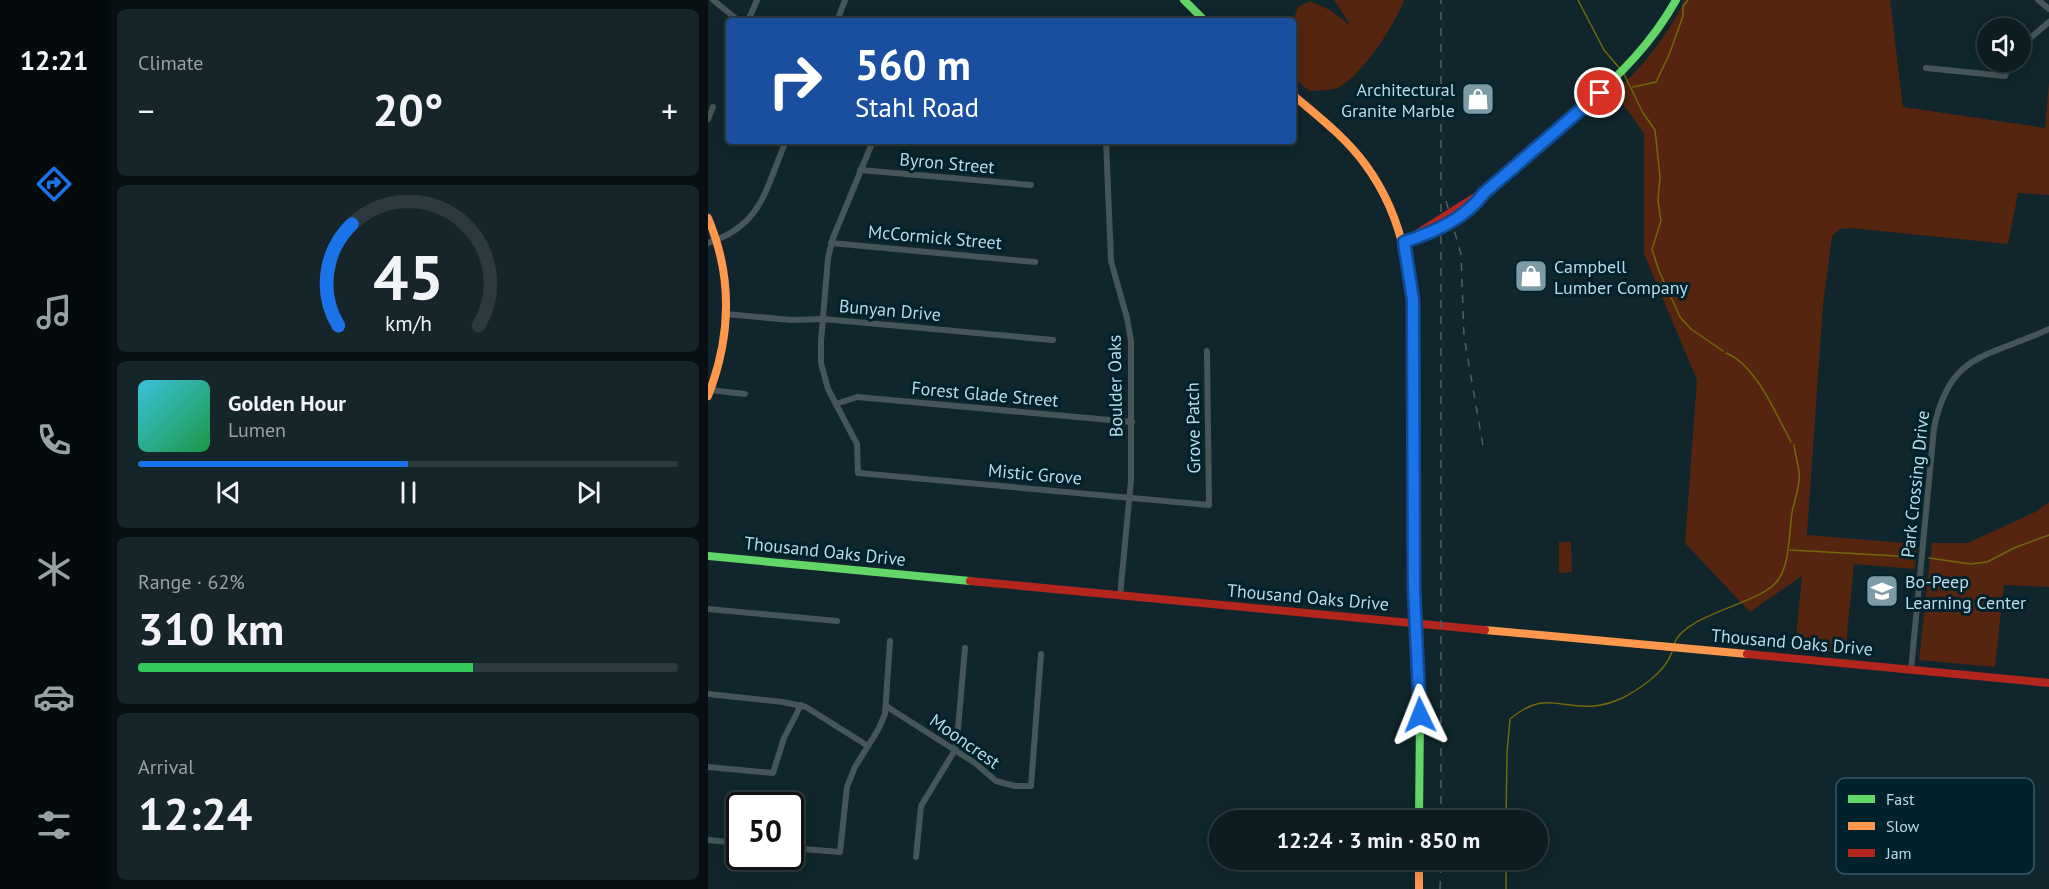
<!DOCTYPE html>
<meta charset="utf-8">
<style>
:root{--surface:#0c1c21;--page:#15252a;--text:#f1f3f6;--muted:#9aa1a5;--line:#2c3a3f;--accent:#1a73e8}
body{margin:0;font-family:"PT Sans",sans-serif;background:var(--page);color:var(--text);height:100vh;display:flex;flex-direction:column;font-size:22px;white-space:nowrap}
*{box-sizing:border-box;margin:0}
p{font-size:20px;color:var(--muted)}
.icon{flex:none;width:33px;height:33px;fill:none;stroke:currentColor;stroke-width:2;stroke-linecap:round;stroke-linejoin:round}
.map{position:relative;flex:1;overflow:hidden}
.details{display:flex;flex-direction:column;gap:9px;padding:9px;background:#070f12;width:600px}
.details>*{flex:none}
.top-card{position:absolute;left:18px;top:18px;width:570px;height:126px;border-radius:6px;box-shadow:0 3px 15px #0003,0 0 0 2px var(--line);background:#1a4fa0;color:#fff;overflow:hidden}
.buttons{position:absolute;left:1269px;top:18px;display:grid;gap:12px}
.buttons a{display:grid;place-items:center;width:54px;height:54px;border-radius:50%;background:var(--surface);box-shadow:0 3px 15px #0003,0 0 0 2px var(--line);font-size:30px}
.speed{position:absolute;left:18px;top:792px;display:flex;gap:12px;font-size:30px;font-weight:700;text-align:center}
.speed>*{display:grid;place-content:center;width:78px;height:78px;border-radius:50%;background:var(--surface);box-shadow:0 3px 15px #0003,0 0 0 2px var(--line);line-height:1}
.speed .limit{border:3px solid #111;border-radius:9px;background:#fff;color:#111}
.pin{position:absolute;display:grid;place-items:center;width:51px;height:51px;color:#fff;margin:-26px;border:3px solid #fff;border-radius:50%;box-shadow:0 2px 6px #0007}
.me{position:absolute;width:66px;margin:-33px;rotate:358deg;stroke-linejoin:round;filter:drop-shadow(0 0 4px #0008)}
.turn{display:flex;align-items:center;gap:21px;height:126px;padding:0 30px;font-size:27px}
.turn .icon{width:78px;height:78px;stroke-width:2.5}
.turn b{display:block;font-size:42px;line-height:51px}
.big{font-size:45px;font-weight:700;line-height:1.1}
.details .tile{flex:1;display:flex;flex-direction:column;justify-content:center;gap:9px;min-width:0;padding:0 21px;border-radius:9px;background:var(--page)}
.details .dial{align-items:center;gap:0}
.dial svg{height:156px;overflow:visible;fill:none;stroke:var(--line);stroke-width:7;stroke-linecap:round;text-anchor:middle}
.dial text{fill:var(--text);stroke:none}
.song{display:flex;align-items:center;gap:18px}
.cover{width:72px;height:72px;border-radius:9px;background:linear-gradient(135deg,hsl(190 70% 55%),hsl(140 70% 35%))}
.played{height:6px;border-radius:3px;background:linear-gradient(90deg,var(--accent) 50%,var(--line) 50%)}
.keys{display:flex;justify-content:space-around;direction:ltr}
.heat{display:flex;justify-content:space-between;align-items:center;font-size:33px;direction:ltr}
.charge{height:9px;border-radius:4px;background:linear-gradient(90deg,#34c759 62%,var(--line) 0)}
.trip{position:absolute;left:501px;top:810px;width:339px;height:60px;border-radius:30px;background:var(--surface);box-shadow:0 3px 15px #0003,0 0 0 2px var(--line);font-weight:700;line-height:60px;text-align:center}
main{display:flex;flex:1;min-height:0}
.dock{display:flex;flex-direction:column;width:108px;justify-content:space-around;align-items:center;background:#050b0d;color:var(--muted)}
.dock .icon{width:42px;height:42px}
.dock .selected{color:var(--accent)}
.dock b{font-size:27px;color:var(--text)}
.map>svg:first-child{display:block}
</style>
<main>
<nav class="dock">
<b>12:21</b>
<svg class="icon selected" aria-label="directions" viewBox="0 0 24 24"><path d="M12 3l9 9-9 9-9-9zM9 14v-3h6M13 9l2 2-2 2"/></svg>
<svg class="icon" aria-label="music" viewBox="0 0 24 24"><path d="M9 18V5l10-2v13"/><circle cx="6" cy="18" r="3"/><circle cx="16" cy="16" r="3"/></svg>
<svg class="icon" aria-label="phone" viewBox="0 0 24 24"><path d="M5 4h4l2 5-3 2q2 4 5 5l2-3 5 2v4C11 20 4 13 5 4z"/></svg>
<svg class="icon" aria-label="climate" viewBox="0 0 24 24"><path d="M12 3v18M4 7l16 10M4 17L20 7"/></svg>
<svg class="icon" aria-label="car" viewBox="0 0 24 24"><path d="M5 17H2v-5l4-1 3-4h7l3 4 3 1v5h-3M9 17h6M6 11h13"/><circle cx="7" cy="17" r="2"/><circle cx="17" cy="17" r="2"/></svg>
<svg class="icon" aria-label="filters" viewBox="0 0 24 24"><path d="M4 7h16M4 17h16"/><circle cx="9" cy="7" r="2"/><circle cx="15" cy="17" r="2"/></svg>
</nav>
<section class="details">
<div class="tile"><p>Climate</p>
<div class="heat"><a>−</a><b class="big">20°</b><a>+</a></div>
</div>
<div class="tile dial"><svg viewBox="0 0 100 80">
<path d="M14 69A42 42 0 1 1 86 69"/>
<path d="M14 69A42 42 0 0 1 21 17" stroke="#1a73e8"/>
<text x="50" y="56" font-size="32" font-weight="700">45</text>
<text x="50" y="72" font-size="11">km/h</text>
</svg></div>
<div class="tile">
<div class="song"><i class="cover"></i><div><b>Golden Hour</b><p>Lumen</p></div></div>
<div class="played"></div>
<div class="keys"><svg class="icon" aria-label="previous" viewBox="0 0 24 24"><path d="M18 5L8 12l10 7zM5 5v14"/></svg><svg class="icon" aria-label="pause" viewBox="0 0 24 24"><path d="M8 5v14M16 5v14"/></svg><svg class="icon" aria-label="next" viewBox="0 0 24 24"><path d="M6 5l10 7-10 7zM19 5v14"/></svg></div>
</div>
<div class="tile"><p>Range · 62%</p><b class="big">310 km</b><div class="charge"></div></div>
<div class="tile"><p>Arrival</p><b class="big">12:24</b></div>
</section>
<div class="map">
<svg width="1341" height="889" viewBox="0 0 1341 889">
<rect width="100%" height="100%" fill="#10262c"/>
<g fill="#55250f">
<path d="M626,0H696C688,23 652,79 629,88C622,91 610,90 601,91L585,77V21L590,7L602,1L622,10L643,26Z"/>
<path d="M977,0H1182L1195,107L1337,128L1341,82V195L1310,193L1300,244L1143,228L1132,229L1124,236L1115,305L1099,535L1209,544L1207,569L1146,564L1137,654L1087,647L1094,576L1042,612L977,543L989,380L936,254V134L924,116L905,94C935,66 959,37 977,0Z"/>
<polygon points="1341,502 1341,587 1296,585 1287,667 1211,660 1224,543 1260,543 1329,511"/>
<polygon points="851,542 863,542 864,572 851,573"/>
</g>
<g fill="none" stroke-linecap="round" stroke-linejoin="round">
<g stroke="#716809" stroke-width="1.5">
<polyline points="870,0 896,50 913,70"/>
<polyline points="916,74 935,113 947,130 952,177 950,200 953,221 944,249 951,271 972,317 983,329 1015,351"/>
<polyline points="925,87 948,82 961,55 975,16 975,6 980,0"/>
<path d="M1018,353C1048,365 1068,414 1083,442"/>
<polyline points="1082,550 1207,557"/>
<polyline points="1221,558 1263,564 1279,562 1306,548 1341,535"/>
<path d="M966,644C977,613 1054,604 1070,580C1082,564 1081,532 1084,513C1086,500 1093,486 1091,472C1090,463 1087,454 1086,445"/>
<path d="M798,820L799,753L802,719C836,690 850,709 886,706C908,704 925,693 941,681C951,673 960,664 964,652"/>
<polyline points="798,889 798,860"/>
</g>
<g stroke="#465559" stroke-width="6">
<polyline points="5,0 31,21"/>
<polyline points="1330,0 1341,9"/>
<polyline points="40,21 49,0"/>
<polyline points="129,21 137,0"/>
<polyline points="1312,47 1341,22"/>
<polyline points="1218,68 1297,76 1303,62"/>
<polyline points="0,119 5,107"/>
<polyline points="165,141 125,238 120,258 113,341 113,363 120,389 149,444 150,473 501,505 499,351"/>
<polyline points="398,141 403,261 419,318 423,341 423,480 412,596"/>
<polyline points="152,170 323,185"/>
<path d="M0,243C55,225 57,189 78,141"/>
<polyline points="123,243 327,262"/>
<polyline points="17,314 83,320 115,319 345,340"/>
<polyline points="2,390 37,394"/>
<polyline points="128,404 149,397 424,422"/>
<polyline points="0,609 129,621"/>
<path d="M1203,670L1226,428C1242,351 1280,358 1341,329"/>
<polyline points="0,694 75,702 98,707 160,746"/>
<polyline points="178,706 267,763 288,781 307,786 323,786 333,654"/>
<polyline points="0,767 65,773 76,738 93,705"/>
<polyline points="0,840 32,843"/>
<polyline points="82,848 132,852 139,787 147,767 170,730 177,714 182,641"/>
<polyline points="208,857 213,806 247,750 249,740 257,648"/>
</g>
<g stroke="#63d668" stroke-width="8">
<polyline points="476,0 497,21"/>
<path d="M875,107C912,75 944,43 968,0"/>
<polyline points="706,505 706,590 712,715 711,820"/>
<polyline points="0,556 262,581"/>
</g>
<g stroke="#ff974d" stroke-width="8">
<path d="M585,95C611,117 637,137 657,164C705,229 705,300 705,377C705,420 706,462 706,505"/>
<path d="M0,218C25,277 23,337 0,396"/>
<polyline points="699,241 750,218 774,196"/>
<polyline points="777,630 1039,654"/>
<polyline points="711,860 711,889"/>
</g>
<g stroke="#b3261e" stroke-width="8">
<polyline points="696,242 777,191 875,107"/>
<polyline points="262,581 777,630"/>
<polyline points="1039,654 1341,683"/>
</g>
<g stroke="#4f5e62" stroke-width="1.5" stroke-dasharray="8 8" stroke-linecap="butt">
<polyline points="738,201 753,254 756,336 775,446"/>
<polyline points="733,820 733,0"/>
<polyline points="732,889 733,860"/>
</g>
</g>
<g fill="none" stroke-linecap="round" stroke-linejoin="round">
<g stroke="#114b97" stroke-width="15">
<path id="route" d="M712,715L706,590L705,300L696,242C726,232 757,219 776,193L892,93"/>
</g>
<use href="#route" stroke="#1a73e8" stroke-width="10"/>
</g>
<defs>
<g id="shop-square" transform="scale(1.725)"><rect x="-9" y="-9" width="18" height="18" rx="4" fill="#7e9ba5" stroke="#00222d"/><path d="M-5-2.5h2.3a2.7 3.5 0 0 1 5.4 0H5L5.5 6h-11ZM-1.5-2.5h3a1.5 2.3 0 0 0-3 0Z" fill="#fff"/></g>
<g id="school-square" transform="scale(1.725)"><rect x="-9" y="-9" width="18" height="18" rx="4" fill="#7e9ba5" stroke="#00222d"/><path d="M0-5L7-2L0 1L-7-2ZM-4 1L0 2.5L4 1V4Q0 6-4 4Z" fill="#fff"/></g>
</defs>
<g fill-rule="evenodd">
<use href="#shop-square" x="770" y="99"/>
<use href="#shop-square" x="823" y="276"/>
<use href="#school-square" x="1174" y="591"/>
</g>
<g text-anchor="middle" dominant-baseline="central" stroke-width="6" stroke-linejoin="round" paint-order="stroke">
<g font-size="18" fill="#b9dae6" stroke="#00222d" text-anchor="start">
<text x="747" y="89" text-anchor="end">Architectural<tspan x="747" dy="21">Granite Marble</tspan></text>
<text x="846" y="266">Campbell<tspan x="846" dy="21">Lumber Company</tspan></text>
<text x="1197" y="581">Bo-Peep<tspan x="1197" dy="21">Learning Center</tspan></text>
</g>
<g font-size="18" fill="#b9dae6" stroke="#00222d">
<text transform="translate(239 163) rotate(5)">Byron Street</text>
<text transform="translate(227 237) rotate(5)">McCormick Street</text>
<text transform="translate(182 310) rotate(5)">Bunyan Drive</text>
<text transform="translate(407 386) rotate(-91)">Boulder Oaks</text>
<text transform="translate(277 394) rotate(5)">Forest Glade Street</text>
<text transform="translate(485 428) rotate(-91)">Grove Patch</text>
<text transform="translate(327 474) rotate(5)">Mistic Grove</text>
<text transform="translate(1207 484) rotate(-84)">Park Crossing Drive</text>
<text transform="translate(117 551) rotate(6)">Thousand Oaks Drive</text>
<text transform="translate(600 597) rotate(5)">Thousand Oaks Drive</text>
<text transform="translate(1084 642) rotate(5)">Thousand Oaks Drive</text>
<text transform="translate(257 741) rotate(35)">Mooncrest</text>
</g>
</g>
<rect x="1128" y="778" width="198" height="96" rx="9" fill="#00222d" stroke="#385964" stroke-width="1.5"/>
<rect x="1140" y="795" width="27" height="8" fill="#63d668"/>
<rect x="1140" y="822" width="27" height="8" fill="#ff974d"/>
<rect x="1140" y="849" width="27" height="8" fill="#b3261e"/>
<g font-size="16" fill="#b9dae6">
<text x="1178" y="805">Fast</text>
<text x="1178" y="832">Slow</text>
<text x="1178" y="859">Jam</text>
</g>
</svg>
<div class="buttons">
<a><svg class="icon" aria-label="sound" viewBox="0 0 24 24"><path d="M4 9h4l5-4v14l-5-4H4zM17 9q2 3 0 6"/></svg></a>
</div>
<div class="speed"><div class="limit">50</div></div>
<div class="pin" style="left:892px;top:93px;background:#d93025"><svg class="icon" aria-label="arrive" viewBox="0 0 24 24"><path d="M6 21V4h12l-3 4 3 4H6"/></svg></div>
<svg class="me" style="left:712px;top:715px" viewBox="-20 -20 40 40"><path d="M0-17L14 15 0 8-14 15z" fill="#1a73e8" stroke="#fff" stroke-width="4"/></svg>
<div class="trip">12:24 · 3 min · 850 m</div>
<div class="top-card">
<div class="turn"><svg class="icon" aria-label="right" viewBox="0 0 24 24"><path d="M7 20v-9h11M14 6l5 5-5 5"/></svg><div><b>560 m</b>Stahl Road</div></div>
</div>
</div>
</main>
